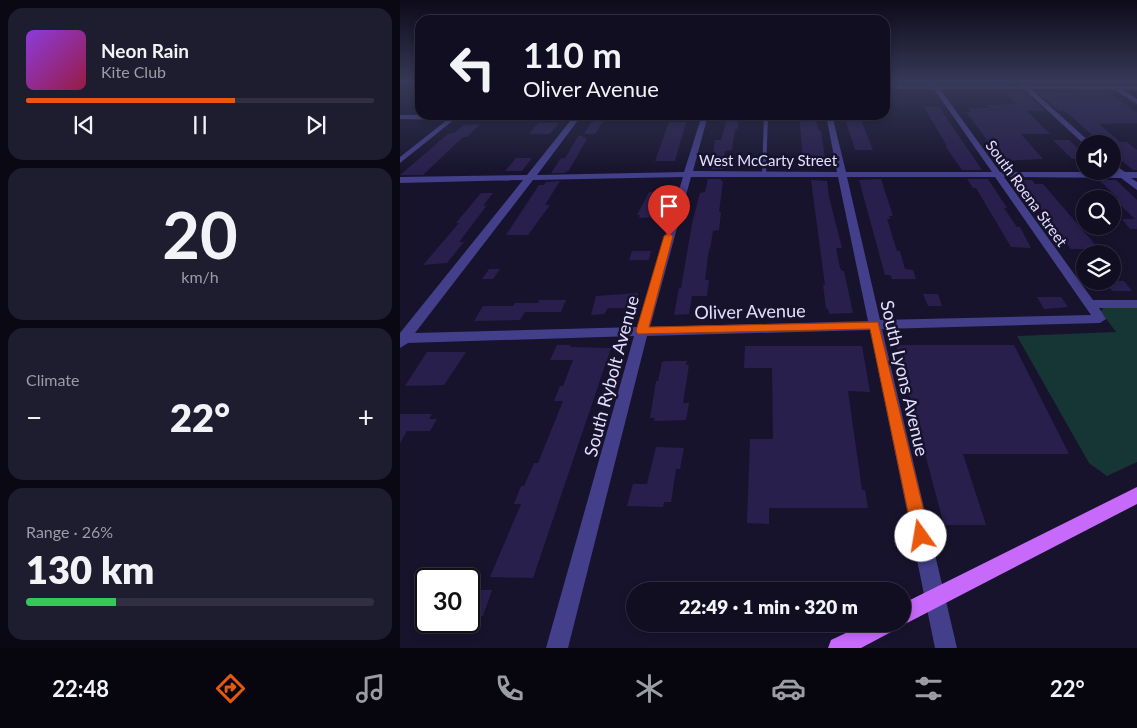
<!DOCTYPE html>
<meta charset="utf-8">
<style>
:root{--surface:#110e22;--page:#1e1c2f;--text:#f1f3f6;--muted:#9c9ca5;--line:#302e40;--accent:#ea580c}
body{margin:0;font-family:Lato,sans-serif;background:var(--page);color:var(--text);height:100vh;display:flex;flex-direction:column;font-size:19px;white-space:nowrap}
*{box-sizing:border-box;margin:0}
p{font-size:16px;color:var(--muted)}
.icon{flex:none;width:28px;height:28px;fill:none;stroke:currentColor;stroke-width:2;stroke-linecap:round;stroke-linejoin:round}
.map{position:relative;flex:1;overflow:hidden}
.drawer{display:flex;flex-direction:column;gap:8px;padding:8px;background:#090813;width:400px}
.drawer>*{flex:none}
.banner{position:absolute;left:15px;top:15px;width:475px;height:105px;border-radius:15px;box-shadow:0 2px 8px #0003,0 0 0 1px var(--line);background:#110e22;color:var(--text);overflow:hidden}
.buttons{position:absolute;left:676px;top:135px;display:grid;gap:10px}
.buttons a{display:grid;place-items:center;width:45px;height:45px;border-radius:50%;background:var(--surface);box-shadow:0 2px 8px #0003,0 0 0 1px var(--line);font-size:25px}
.speed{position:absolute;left:15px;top:568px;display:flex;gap:10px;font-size:25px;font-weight:700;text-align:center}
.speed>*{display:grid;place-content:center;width:65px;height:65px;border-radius:50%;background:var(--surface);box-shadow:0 2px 8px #0003,0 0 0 1px var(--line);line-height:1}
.speed .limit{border:2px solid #111;border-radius:8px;background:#fff;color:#111}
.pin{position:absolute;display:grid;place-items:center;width:42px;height:42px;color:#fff;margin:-51px -21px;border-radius:50% 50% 50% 0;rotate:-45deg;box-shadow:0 0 5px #0007}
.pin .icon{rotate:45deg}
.me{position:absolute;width:55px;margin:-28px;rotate:347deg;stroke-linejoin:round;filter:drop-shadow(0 0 4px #0008)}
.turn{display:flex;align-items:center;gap:18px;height:105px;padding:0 25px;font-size:22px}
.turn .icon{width:65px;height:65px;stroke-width:2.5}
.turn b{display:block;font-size:35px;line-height:42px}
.big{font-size:38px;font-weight:800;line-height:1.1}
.drawer .card{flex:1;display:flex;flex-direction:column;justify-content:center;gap:8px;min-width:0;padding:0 18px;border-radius:15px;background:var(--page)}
.drawer .dial{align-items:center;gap:0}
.dial b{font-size:65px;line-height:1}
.song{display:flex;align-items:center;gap:15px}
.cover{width:60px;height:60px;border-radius:8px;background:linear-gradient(135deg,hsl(270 70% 55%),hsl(340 70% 35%))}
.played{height:5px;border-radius:2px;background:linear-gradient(90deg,var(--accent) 60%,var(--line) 60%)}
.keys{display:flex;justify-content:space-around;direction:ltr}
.heat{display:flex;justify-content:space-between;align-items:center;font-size:28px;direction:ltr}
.charge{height:8px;border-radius:4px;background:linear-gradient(90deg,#34c759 26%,var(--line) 0)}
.trip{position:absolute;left:226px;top:582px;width:285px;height:50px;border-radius:25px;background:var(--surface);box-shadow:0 2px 8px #0003,0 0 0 1px var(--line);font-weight:800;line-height:50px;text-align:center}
.dock{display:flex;height:80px;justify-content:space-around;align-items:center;background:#07060e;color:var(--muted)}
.dock .icon{width:35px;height:35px}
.dock .selected{color:var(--accent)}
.dock b{font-size:22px;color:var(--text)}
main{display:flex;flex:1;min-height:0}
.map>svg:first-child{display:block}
</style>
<main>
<section class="drawer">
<div class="card">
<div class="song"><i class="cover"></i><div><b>Neon Rain</b><p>Kite Club</p></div></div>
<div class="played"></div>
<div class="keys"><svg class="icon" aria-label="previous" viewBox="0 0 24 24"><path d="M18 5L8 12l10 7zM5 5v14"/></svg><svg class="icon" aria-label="pause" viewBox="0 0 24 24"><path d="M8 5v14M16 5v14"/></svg><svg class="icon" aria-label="next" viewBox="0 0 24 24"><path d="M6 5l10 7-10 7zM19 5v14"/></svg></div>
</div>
<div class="card dial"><b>20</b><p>km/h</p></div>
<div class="card"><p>Climate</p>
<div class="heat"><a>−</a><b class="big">22°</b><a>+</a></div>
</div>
<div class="card"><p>Range · 26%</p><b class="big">130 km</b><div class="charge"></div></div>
</section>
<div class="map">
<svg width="737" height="648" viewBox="0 0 737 648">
<rect width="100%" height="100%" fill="#17132d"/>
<polygon fill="#163636" points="705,304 737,304 737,462 707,476 689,463 617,336 716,332 701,312"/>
<g fill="#291f4d">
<polygon points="604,91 623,91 645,111 627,111 650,134 621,134 643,159 603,161 566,112 571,112 568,108 590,108 587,105 617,104"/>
<polygon points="636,91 707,92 737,112 737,123 699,124 720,142 727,142 737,150 737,170 733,170 712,153 712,144 701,143 670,115 664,111 659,111"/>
<polygon points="524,107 539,107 582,170 562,170 545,146 547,146"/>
<polygon points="196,115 207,115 195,134 184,134"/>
<polygon points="328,115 338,115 338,129 335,129 332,150 325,151 323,169 311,169 315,140 321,140"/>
<polygon points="399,115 414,115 419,131 421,131 425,158 403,160"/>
<polygon points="444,115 459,115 473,150 455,150"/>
<polygon points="269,122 286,122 275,161 255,161"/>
<polygon points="138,123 159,123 150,134 129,134"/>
<polygon points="80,124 67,137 63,137 23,175 0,175 48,134 54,133 64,125"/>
<polygon points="179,135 187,139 169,170 165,173 151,173 161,158 165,158"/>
<polygon points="653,140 669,140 685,155 685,159 672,159"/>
<polygon points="116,158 132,158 122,171 105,171"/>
<polygon points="308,179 321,179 321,181 323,181 319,212 321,212 319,230 313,231 310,249 309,249 305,280 309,280 307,296 292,296 289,314 274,315 279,288 281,288 292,224 300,193 305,192"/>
<polygon points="481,179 493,216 489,216 490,219 487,219 497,251 500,251 505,269 513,270 516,279 492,279 490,275 485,275 459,180"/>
<polygon points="567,179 588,179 607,208 604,208 617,227 620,227 631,248 611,247 576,188 573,188"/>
<polygon points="411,180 427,181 429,197 442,248 436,248 440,268 442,271 444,271 453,313 429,314 428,309 426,308 423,285 425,285"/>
<polygon points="619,180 632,180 635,184 643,184 699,249 671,249"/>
<polygon points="699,180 716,180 737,200 737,229 730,229 722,219 735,219 715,200 718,200 716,198 718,198"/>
<polygon points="160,181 145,205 150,205 128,235 106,235 139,185 144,185 146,182"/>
<polygon points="249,192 268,192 261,217 239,218 240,215 237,215"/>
<polygon points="81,193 93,193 83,206 87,205 59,242 64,242 47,263 23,265 59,223 56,223"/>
<polygon points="232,251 251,251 249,260 229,260"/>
<polygon points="89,269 100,269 93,279 82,279"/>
<polygon points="704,281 724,281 732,291 712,291"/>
<polygon points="238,293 234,308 208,308 204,314 191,315 196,296"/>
<polygon points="523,294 538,294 542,306 528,306"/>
<polygon points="637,297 661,297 668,307 644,309"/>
<polygon points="139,300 166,300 161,312 125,312 120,320 74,321 83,306 113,306 115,303 138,303"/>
<polygon points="157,345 171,345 170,347 211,348 133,578 90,577 121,504 114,504 121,486 124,486 134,463 138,463 163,401 154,401 160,386 163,386 173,360 150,360"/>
<polygon points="496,345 614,345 669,454 563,454 586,525 544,525"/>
<polygon points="345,346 462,346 470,392 448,391 462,490 465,490 468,508 369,508 369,524 347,523 350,439 373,439 372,368 344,368"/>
<polygon points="27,352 66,352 44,385 5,386"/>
<polygon points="266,361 287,361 286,365 289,365 283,403 289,403 286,420 254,421 255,418 250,418 256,381 258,381 262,362"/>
<polygon points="0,414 32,414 29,419 37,419 30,431 7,431 0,443"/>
<polygon points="256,447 284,448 280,469 276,469 271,502 264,502 263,507 227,506 233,484 247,484"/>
<polygon points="69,590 92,590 83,616 69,616"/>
</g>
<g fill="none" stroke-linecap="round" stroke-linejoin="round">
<polygon fill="#433f8a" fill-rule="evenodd" points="364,115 368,115 366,174 364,175 362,174"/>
<g fill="#433f8a" fill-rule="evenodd">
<path d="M529,82H535L537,85L620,86L623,83L627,86H737V90H723L737,99V104L715,90L631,89L692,144H685V145L624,89H540L600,172H715L712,170V163L725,172H737V178H731L737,182V190L721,178L604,177L693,300H737V308H699L706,319L700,323L482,329L557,648H535L470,330L247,336L168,648H146L234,336L8,343L0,348V333L123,180L0,183V177L127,175L175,115H182L137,175L284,172L302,115H308L293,171L437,172L426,115H432L446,172H592L534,89H485V85H531ZM283,177L237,327L15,333L133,180ZM291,177H438L468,321L250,327ZM447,177H595L691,315L480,320Z"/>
<polygon points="0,115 60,115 0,163 0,157 47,120 0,119"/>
</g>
<g fill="#c769fb" fill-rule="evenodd">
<polygon points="737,487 737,504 509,622 502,625 499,624 502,624 502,604"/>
<polygon points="465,624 496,624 493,631 461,648 428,648 431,640"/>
</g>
</g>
<linearGradient id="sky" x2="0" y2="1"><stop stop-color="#0d0a19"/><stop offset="0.47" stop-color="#363957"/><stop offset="1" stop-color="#363957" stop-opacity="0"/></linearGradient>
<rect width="737" height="173" fill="url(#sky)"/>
<polygon fill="#ea580c" stroke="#983908" points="269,233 273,236 249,327 478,322 530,536 527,542 521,544 515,542 513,536 470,329 238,334 236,331 264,236"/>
<g text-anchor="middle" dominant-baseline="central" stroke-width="5" stroke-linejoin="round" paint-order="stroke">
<g font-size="15" fill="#e3dffe" stroke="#17132d">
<text x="368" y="160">West McCarty Street</text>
<text transform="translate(627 193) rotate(54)">South Roena Street</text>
</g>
<g font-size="18" fill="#e3dffe" stroke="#17132d">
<text transform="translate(350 311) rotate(-1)">Oliver Avenue</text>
<text transform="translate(211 376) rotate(-75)">South Rybolt Avenue</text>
<text transform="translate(505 378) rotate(77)">South Lyons Avenue</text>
</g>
</g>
</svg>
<div class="buttons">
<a><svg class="icon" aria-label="sound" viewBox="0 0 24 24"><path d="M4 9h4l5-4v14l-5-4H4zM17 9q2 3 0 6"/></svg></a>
<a><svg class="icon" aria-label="search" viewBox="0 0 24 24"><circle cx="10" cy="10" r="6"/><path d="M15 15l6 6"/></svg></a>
<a><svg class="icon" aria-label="layers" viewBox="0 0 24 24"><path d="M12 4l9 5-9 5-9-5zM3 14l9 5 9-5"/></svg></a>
</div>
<div class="speed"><div class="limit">30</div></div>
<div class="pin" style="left:269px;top:236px;background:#d93025"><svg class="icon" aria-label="arrive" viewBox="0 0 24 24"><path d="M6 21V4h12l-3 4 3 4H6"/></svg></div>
<svg class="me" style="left:521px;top:536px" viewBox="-20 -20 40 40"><circle r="19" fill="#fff"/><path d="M0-13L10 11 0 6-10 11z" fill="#ea580c"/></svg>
<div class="trip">22:49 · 1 min · 320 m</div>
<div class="banner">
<div class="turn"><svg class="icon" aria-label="left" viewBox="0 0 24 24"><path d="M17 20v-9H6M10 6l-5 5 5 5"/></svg><div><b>110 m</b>Oliver Avenue</div></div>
</div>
</div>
</main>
<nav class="dock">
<b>22:48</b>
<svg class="icon selected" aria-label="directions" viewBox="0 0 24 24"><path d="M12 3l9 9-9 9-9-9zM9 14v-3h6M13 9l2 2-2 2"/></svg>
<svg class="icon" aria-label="music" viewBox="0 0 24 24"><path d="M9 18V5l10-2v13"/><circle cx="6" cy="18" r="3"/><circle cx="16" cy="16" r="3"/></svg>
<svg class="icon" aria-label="phone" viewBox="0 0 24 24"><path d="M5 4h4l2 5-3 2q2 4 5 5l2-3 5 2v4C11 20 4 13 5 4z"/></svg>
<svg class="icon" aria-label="climate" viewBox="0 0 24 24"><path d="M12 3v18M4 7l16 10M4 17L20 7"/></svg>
<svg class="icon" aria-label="car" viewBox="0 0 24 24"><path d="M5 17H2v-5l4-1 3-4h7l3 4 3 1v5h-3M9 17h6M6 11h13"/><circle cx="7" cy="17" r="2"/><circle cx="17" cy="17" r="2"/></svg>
<svg class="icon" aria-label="filters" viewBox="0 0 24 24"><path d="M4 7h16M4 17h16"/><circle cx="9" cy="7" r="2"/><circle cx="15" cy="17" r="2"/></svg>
<b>22°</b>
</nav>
